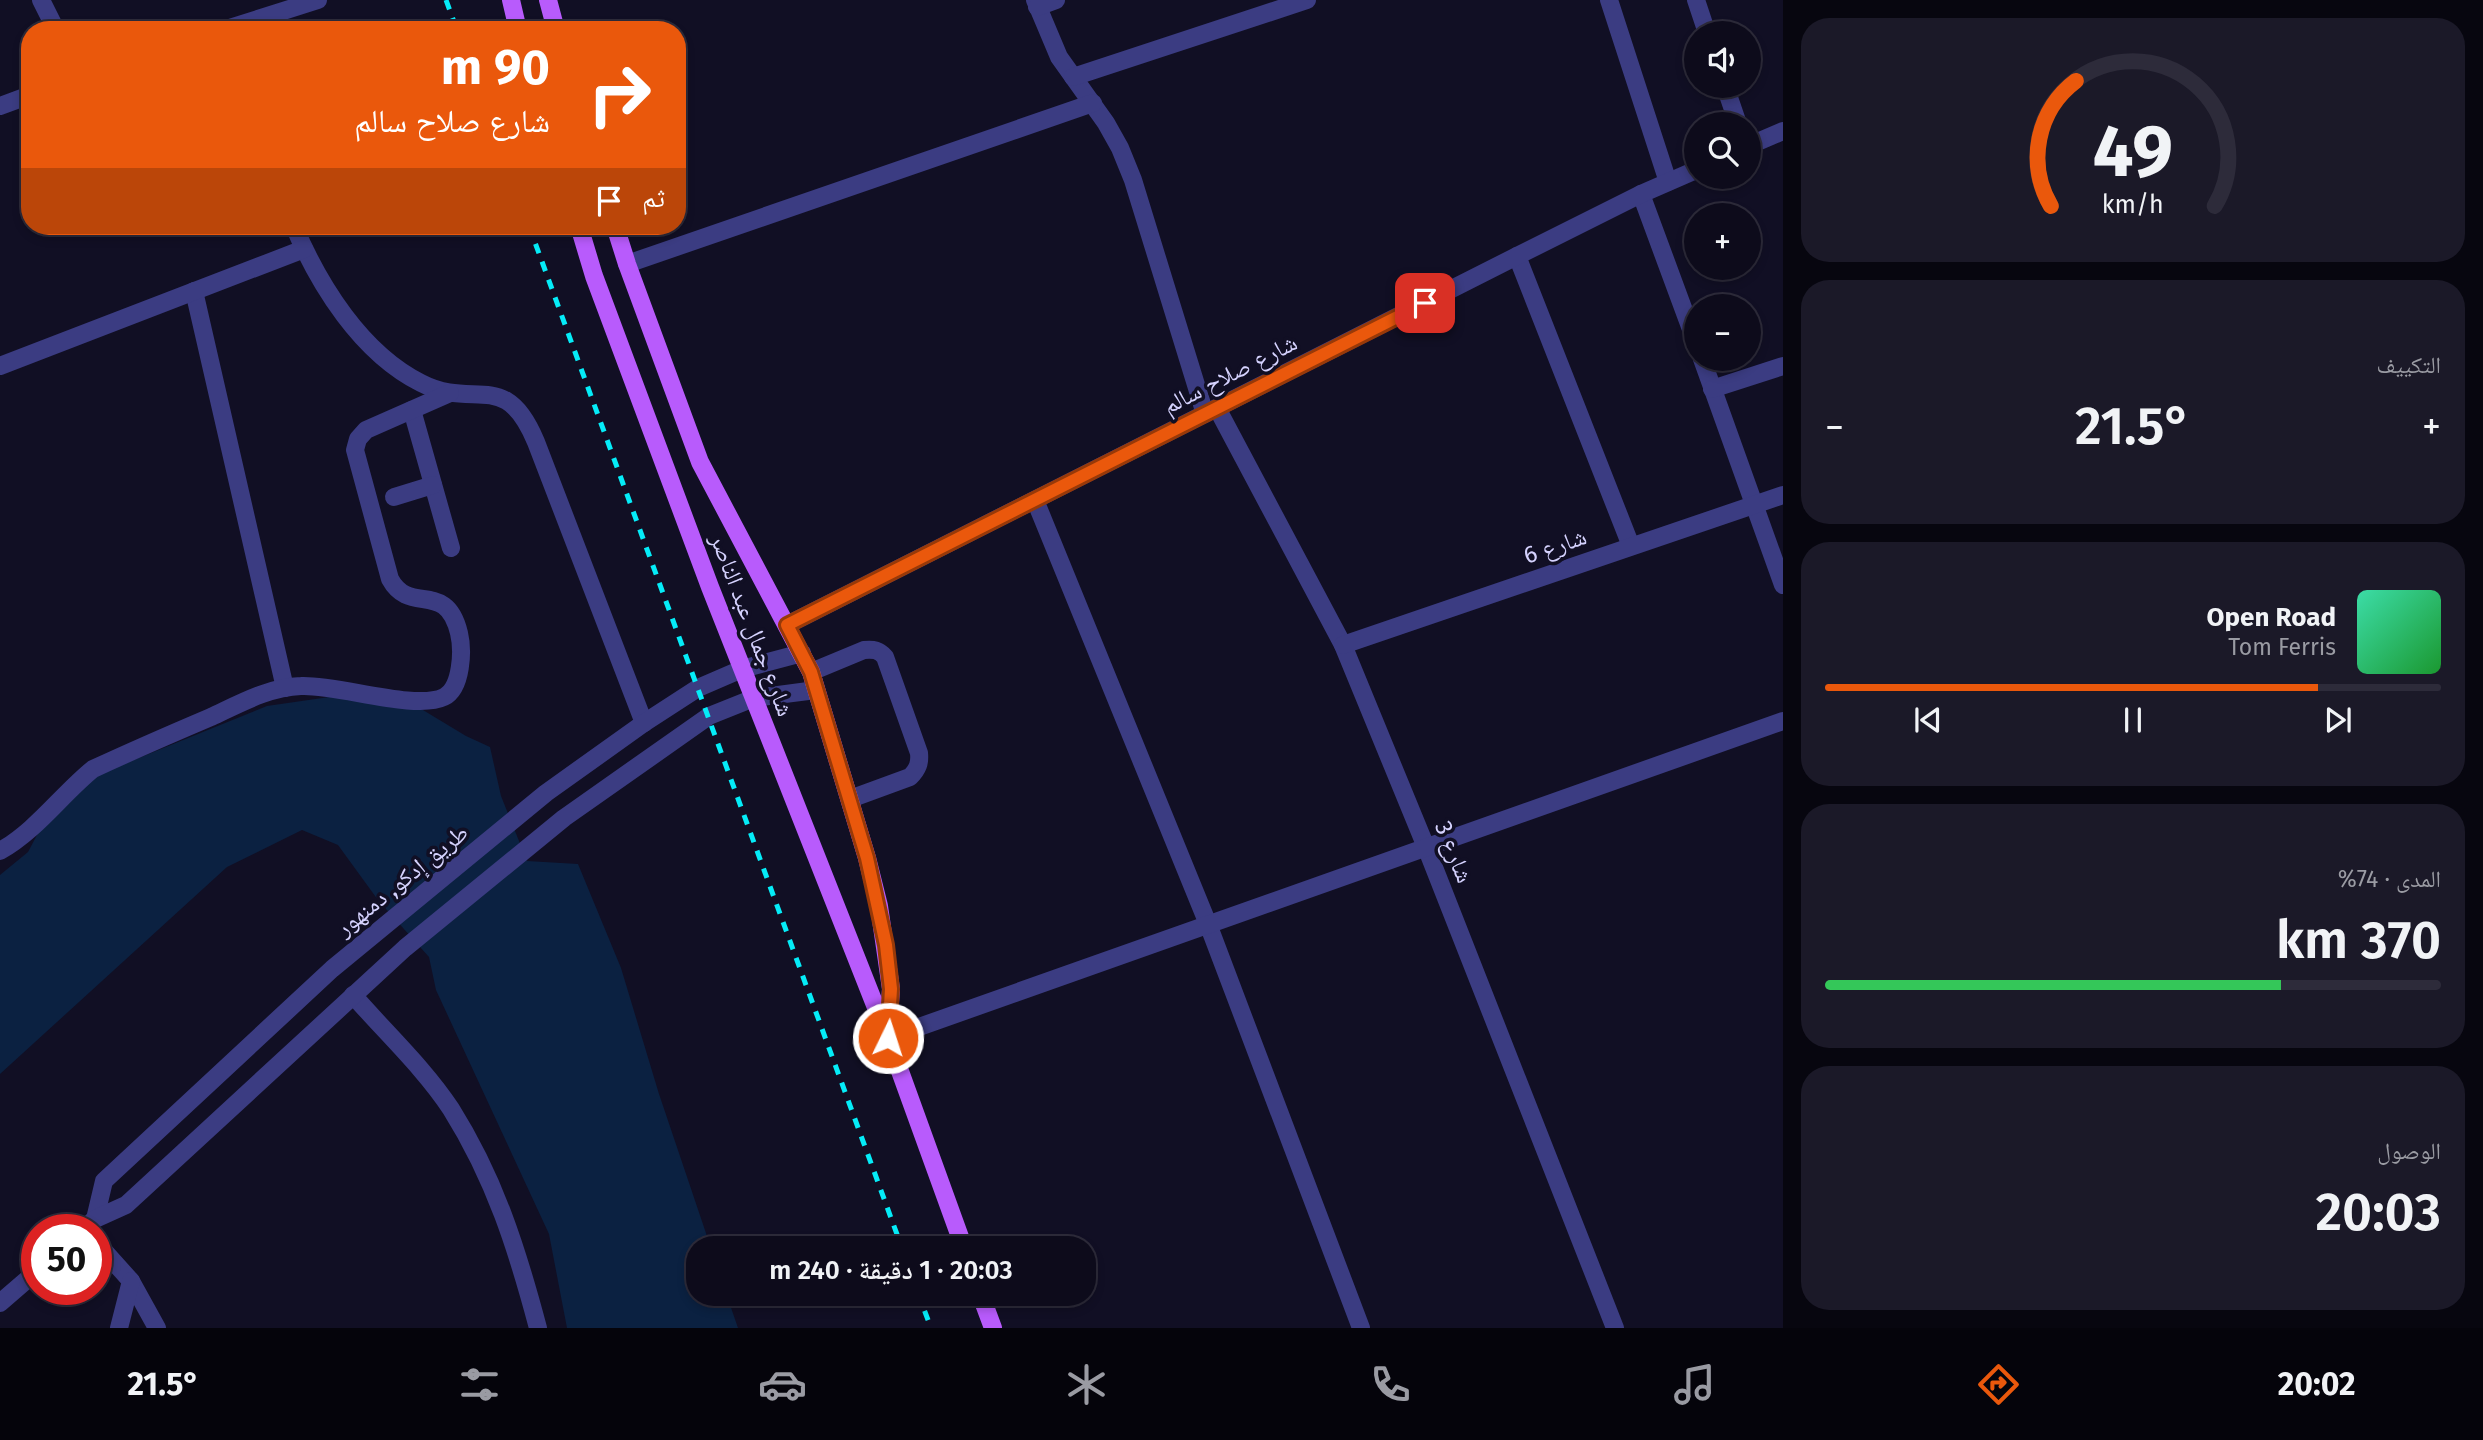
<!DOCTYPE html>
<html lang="ar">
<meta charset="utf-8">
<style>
:root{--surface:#0d0b1b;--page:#1b1928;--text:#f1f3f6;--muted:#9a9ba3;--line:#2d2b3a;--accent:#ea580c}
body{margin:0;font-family:"Fira Sans","Noto Naskh Arabic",sans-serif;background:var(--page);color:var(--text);direction:rtl;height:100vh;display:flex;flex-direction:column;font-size:26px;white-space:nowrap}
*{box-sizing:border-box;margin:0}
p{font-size:23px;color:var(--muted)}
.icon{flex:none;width:38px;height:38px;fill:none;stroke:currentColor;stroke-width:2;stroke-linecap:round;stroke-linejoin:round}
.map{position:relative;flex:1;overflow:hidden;direction:ltr}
.details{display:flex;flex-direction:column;gap:18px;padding:18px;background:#07060f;width:700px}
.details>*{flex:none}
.hud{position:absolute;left:21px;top:21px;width:665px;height:214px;border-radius:28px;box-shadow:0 4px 10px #0003,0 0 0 2px var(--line);direction:rtl;background:#ea580c;color:#fff;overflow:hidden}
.tools{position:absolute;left:1684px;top:21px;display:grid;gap:14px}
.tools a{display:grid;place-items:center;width:77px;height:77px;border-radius:50%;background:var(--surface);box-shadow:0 4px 10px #0003,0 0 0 2px var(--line);font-size:35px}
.speed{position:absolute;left:21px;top:1214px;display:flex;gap:14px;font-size:35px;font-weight:700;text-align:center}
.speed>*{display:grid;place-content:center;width:91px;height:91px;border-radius:50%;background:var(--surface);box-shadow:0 4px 10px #0003,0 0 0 2px var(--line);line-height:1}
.speed .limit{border:10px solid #d22;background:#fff;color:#111}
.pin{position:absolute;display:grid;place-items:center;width:60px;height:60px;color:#fff;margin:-30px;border-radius:14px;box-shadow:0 4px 10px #0006}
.me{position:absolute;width:77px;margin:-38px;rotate:4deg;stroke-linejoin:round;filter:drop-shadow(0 0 5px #0008)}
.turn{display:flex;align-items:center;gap:24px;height:147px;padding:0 21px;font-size:32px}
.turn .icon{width:91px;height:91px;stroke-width:2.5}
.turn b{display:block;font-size:49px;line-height:60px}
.then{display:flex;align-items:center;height:66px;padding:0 21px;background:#0003;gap:14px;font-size:26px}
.big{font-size:52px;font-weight:600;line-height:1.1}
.details .widget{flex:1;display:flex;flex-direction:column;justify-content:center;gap:10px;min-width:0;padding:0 24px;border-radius:28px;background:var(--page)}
.details .dial{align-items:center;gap:0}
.dial svg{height:182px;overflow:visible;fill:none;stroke:var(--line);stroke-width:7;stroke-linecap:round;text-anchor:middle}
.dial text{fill:var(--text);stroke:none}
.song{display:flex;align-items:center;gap:21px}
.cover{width:84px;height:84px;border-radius:10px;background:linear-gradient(135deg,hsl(160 70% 55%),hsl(130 70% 35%))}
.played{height:7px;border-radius:4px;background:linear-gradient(90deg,var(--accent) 80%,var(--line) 80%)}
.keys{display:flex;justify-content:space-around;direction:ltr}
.heat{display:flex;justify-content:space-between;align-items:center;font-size:38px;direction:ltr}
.charge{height:10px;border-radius:5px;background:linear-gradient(90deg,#34c759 74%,var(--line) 0)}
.trip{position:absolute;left:686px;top:1236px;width:410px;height:70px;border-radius:28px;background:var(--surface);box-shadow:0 4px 10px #0003,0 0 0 2px var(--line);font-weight:600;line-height:70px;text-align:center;direction:rtl}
.menu{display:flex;height:112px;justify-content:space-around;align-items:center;background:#05040b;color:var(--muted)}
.menu .icon{width:49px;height:49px}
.menu .selected{color:var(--accent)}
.menu b{font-size:32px;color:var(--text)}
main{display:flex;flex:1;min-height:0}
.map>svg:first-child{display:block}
</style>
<main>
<section class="details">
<div class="widget dial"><svg viewBox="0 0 100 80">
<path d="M14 69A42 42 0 1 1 86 69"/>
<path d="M14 69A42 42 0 0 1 25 14" stroke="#ea580c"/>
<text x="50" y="56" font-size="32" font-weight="700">49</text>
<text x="50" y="72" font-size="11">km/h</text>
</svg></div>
<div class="widget"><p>التكييف</p>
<div class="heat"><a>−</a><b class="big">21.5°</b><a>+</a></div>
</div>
<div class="widget">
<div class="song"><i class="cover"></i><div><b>Open Road</b><p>Tom Ferris</p></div></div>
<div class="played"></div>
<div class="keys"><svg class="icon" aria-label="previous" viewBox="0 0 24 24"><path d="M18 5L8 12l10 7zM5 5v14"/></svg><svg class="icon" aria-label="pause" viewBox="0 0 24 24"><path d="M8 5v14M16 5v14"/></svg><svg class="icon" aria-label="next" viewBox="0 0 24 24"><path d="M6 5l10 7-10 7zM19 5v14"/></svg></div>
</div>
<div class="widget"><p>المدى · 74%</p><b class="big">370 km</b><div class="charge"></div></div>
<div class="widget"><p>الوصول</p><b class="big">20:03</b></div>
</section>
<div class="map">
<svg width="1783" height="1328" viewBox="0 0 1783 1328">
<rect width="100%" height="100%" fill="#110f24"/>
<polygon fill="#0b2141" points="350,694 413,704 466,736 490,747 501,796 527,861 578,864 621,968 659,1094 711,1248 698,1248 698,1293 726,1293 738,1328 567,1328 549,1234 436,990 429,957 378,900 338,845 302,830 227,867 0,1074 0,875 28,852 56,799 77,783 267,706"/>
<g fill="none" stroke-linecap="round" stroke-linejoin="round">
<g stroke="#3b3c82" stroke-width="18">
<polyline points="41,0 56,30"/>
<polyline points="1035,0 1059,57 1106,123 1120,148 1133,180 1205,414"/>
<polyline points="1609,0 1668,182"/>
<polyline points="1696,0 1707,33"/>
<polyline points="1037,7 1056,0"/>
<polyline points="223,30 318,0"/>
<polyline points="1073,77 1307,0"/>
<polyline points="1725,86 1738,124"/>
<polyline points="0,106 30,95"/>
<polyline points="1748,146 1783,131"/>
<polyline points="1641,194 1696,343"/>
<path d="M294,226C319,285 361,353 421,383C475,411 505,367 536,442L644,723"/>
<polyline points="1517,256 1631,546"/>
<polyline points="627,264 1093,103"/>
<polyline points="194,291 285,688"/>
<polyline points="1702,359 1783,585"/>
<polyline points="0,366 304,249"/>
<polyline points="1712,389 1783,366"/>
<polyline points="1217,408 1343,645 1426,847 1615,1328"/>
<polyline points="412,410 451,548"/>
<polyline points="394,497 433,485"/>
<polyline points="1035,500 1208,924 1361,1328"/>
<polyline points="787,625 1517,256 1641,194 1696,170"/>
<polyline points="1343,645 1783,495"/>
<path d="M811,672L864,650C874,649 879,650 885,657L919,753C920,763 918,769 910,777L850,799"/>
<path d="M0,851C36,831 62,794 93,769C132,751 171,734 211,717C239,704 269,687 301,686C337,684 415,711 444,697C462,688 463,650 459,633C446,579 410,616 390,579L355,450L358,439L366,430L450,393"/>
<path d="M353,995C385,1032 424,1068 451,1109C495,1179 517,1249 538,1328"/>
<polyline points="888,1038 1783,721"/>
<polyline points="95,1219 104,1181 332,969 546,793 644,723 698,688 742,669 802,653"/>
<polyline points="83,1230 95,1219 126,1205 405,948 564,818 709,716 754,698 816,690"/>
<polyline points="96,1242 131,1281 157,1328"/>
<polyline points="0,1303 37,1271"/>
<polyline points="119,1328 131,1281"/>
</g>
<g stroke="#b85bfc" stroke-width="18">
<polyline points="511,0 518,30"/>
<polyline points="548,0 556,30"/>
<polyline points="579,226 594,276 710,587 888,1038 964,1248"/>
<polyline points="615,226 627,264 700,462 811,672 867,858 879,906 891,989 888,1031"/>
<polyline points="980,1293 993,1328"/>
</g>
<g stroke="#05ecf8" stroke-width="5" stroke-dasharray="10 9" stroke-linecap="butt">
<polyline points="446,0 457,30"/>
<polyline points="529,226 902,1248"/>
<polyline points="918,1293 931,1328"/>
</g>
</g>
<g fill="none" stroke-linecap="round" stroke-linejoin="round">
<g stroke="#983908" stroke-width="18">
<polyline id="route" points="888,1038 891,989 886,945 867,858 811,672 787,625 1425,303"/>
</g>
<use href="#route" stroke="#ea580c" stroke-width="12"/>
</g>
<g text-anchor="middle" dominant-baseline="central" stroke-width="7" stroke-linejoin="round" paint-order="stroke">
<g font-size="24" fill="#d5d2fe" stroke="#110f24">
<text transform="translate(1230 374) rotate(-27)">شارع صلاح سالم</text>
<text transform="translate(1555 546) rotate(-19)">شارع 6</text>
<text transform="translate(752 625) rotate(69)">شارع جمال عبد الناصر</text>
<text transform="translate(1454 852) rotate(68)">شارع 3</text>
<text transform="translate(402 880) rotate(-39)">طريق إدكو, دمنهور</text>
</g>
</g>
</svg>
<div class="tools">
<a><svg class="icon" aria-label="sound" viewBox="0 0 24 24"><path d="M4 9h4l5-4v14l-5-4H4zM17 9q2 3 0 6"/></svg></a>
<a><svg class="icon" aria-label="search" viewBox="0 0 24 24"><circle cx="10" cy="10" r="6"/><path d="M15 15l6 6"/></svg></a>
<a>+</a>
<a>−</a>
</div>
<div class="speed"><div class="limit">50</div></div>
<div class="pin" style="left:1425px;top:303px;background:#d93025"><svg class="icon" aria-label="arrive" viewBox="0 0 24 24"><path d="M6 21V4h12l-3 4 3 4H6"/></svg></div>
<svg class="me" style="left:888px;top:1038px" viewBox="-20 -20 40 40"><circle r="17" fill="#ea580c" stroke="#fff" stroke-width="3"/><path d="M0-11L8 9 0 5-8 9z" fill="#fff"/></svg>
<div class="trip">20:03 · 1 دقيقة · 240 m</div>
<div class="hud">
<div class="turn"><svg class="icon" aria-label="right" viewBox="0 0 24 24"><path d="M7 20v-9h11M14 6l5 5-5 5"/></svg><div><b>90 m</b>شارع صلاح سالم</div></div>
<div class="then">ثم<svg class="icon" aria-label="arrive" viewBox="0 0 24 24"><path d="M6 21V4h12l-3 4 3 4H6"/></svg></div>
</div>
</div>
</main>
<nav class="menu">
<b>20:02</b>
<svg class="icon selected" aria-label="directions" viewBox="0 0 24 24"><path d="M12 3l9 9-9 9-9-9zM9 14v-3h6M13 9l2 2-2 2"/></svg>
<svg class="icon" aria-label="music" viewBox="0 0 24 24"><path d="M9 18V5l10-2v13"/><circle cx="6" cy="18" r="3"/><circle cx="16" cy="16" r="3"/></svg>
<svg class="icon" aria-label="phone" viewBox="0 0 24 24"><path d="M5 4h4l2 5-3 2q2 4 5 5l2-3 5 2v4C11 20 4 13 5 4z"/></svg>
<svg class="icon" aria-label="climate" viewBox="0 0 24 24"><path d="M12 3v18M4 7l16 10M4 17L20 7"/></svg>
<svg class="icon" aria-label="car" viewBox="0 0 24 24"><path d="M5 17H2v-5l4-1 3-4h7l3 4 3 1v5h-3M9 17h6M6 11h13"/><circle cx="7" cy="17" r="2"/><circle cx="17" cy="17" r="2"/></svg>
<svg class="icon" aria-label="filters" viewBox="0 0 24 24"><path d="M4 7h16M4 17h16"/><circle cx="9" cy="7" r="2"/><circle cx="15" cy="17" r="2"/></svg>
<b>21.5°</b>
</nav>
